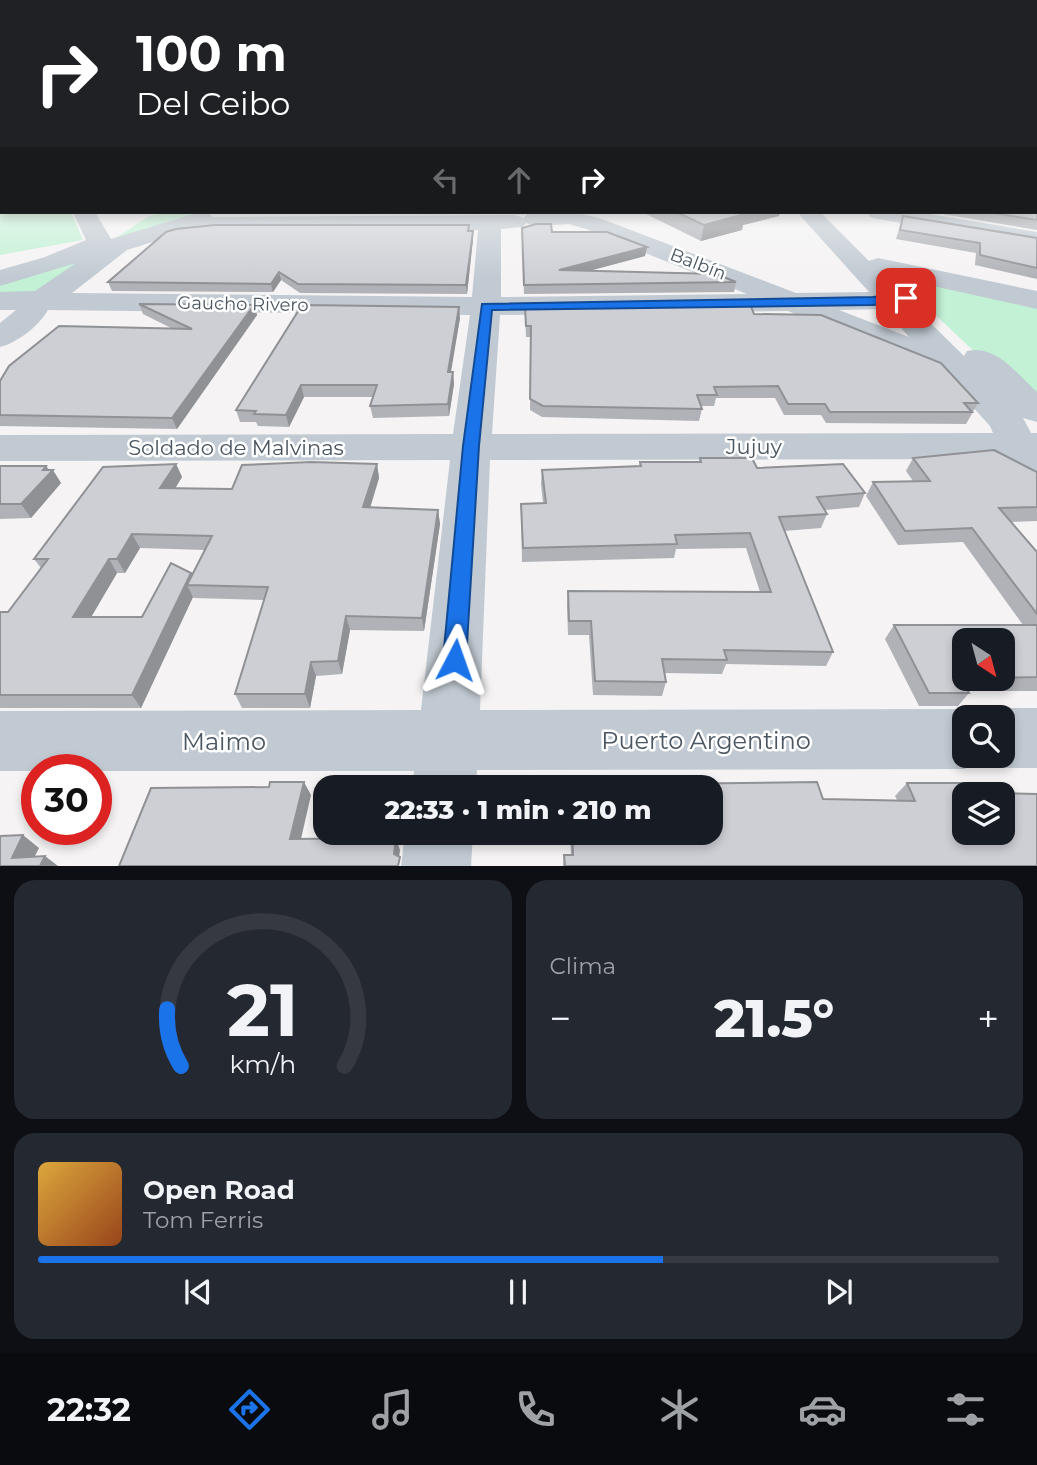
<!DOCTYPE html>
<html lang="es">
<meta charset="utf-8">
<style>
:root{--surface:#171b24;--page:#242831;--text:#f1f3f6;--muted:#9ea1a6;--line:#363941;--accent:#1a73e8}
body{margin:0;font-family:Montserrat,sans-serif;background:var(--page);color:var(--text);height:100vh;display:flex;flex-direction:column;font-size:26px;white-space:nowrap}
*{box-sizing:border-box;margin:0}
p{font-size:23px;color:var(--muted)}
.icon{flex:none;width:38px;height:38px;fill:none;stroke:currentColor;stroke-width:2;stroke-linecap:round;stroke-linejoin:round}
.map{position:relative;height:866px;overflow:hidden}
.side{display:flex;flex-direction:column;gap:14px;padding:14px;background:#0d0f14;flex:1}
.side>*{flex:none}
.hud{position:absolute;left:0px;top:0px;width:1038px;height:214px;box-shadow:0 4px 10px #0003;background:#202124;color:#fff;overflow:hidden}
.needle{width:46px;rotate:144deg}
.controls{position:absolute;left:952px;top:628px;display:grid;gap:14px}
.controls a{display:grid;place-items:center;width:63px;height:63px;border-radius:14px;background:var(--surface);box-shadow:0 4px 10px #0003;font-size:35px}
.speed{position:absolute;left:21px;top:754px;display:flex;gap:14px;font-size:35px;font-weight:700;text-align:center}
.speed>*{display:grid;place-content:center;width:91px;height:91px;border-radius:50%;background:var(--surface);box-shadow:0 4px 10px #0003;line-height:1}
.speed .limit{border:10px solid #d22;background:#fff;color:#111}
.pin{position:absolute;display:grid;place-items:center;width:60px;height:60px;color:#fff;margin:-30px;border-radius:14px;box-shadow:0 4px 10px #0006}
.me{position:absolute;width:77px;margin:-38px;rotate:4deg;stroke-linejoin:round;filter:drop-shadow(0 0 5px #0008)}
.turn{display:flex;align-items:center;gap:24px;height:147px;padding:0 21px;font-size:32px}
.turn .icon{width:91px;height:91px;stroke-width:2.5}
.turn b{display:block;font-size:49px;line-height:60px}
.lanes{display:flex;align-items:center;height:66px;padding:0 21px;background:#0003;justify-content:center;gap:35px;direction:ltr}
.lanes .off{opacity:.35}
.big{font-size:52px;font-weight:800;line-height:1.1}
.side .widget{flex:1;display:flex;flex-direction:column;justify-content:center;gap:10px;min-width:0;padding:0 24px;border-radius:21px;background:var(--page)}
.side .dial{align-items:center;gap:0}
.dial svg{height:182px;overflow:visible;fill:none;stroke:var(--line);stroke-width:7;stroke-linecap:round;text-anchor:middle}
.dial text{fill:var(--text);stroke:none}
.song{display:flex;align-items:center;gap:21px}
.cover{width:84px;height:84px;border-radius:10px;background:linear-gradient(135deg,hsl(40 70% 55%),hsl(20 70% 35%))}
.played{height:7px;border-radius:4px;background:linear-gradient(90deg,var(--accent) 65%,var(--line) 65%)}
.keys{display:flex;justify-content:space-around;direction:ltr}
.heat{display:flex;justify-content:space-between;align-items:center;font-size:38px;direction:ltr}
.side .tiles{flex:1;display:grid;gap:14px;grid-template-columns:1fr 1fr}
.widget:last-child{grid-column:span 2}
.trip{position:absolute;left:313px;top:775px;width:410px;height:70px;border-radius:21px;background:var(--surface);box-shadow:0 4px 10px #0003;font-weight:800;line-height:70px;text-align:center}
.dock{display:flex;height:112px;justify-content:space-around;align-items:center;background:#090b0e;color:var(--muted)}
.dock .icon{width:49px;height:49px}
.dock .on{color:var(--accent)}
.dock b{font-size:32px;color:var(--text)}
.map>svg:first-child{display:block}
</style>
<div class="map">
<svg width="1037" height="867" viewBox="0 0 1037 867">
<rect width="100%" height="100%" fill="#f5f3f3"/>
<g fill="#c3f1d5">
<polygon points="0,157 2,212 71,212 83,240 0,255"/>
<polygon points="167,212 190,212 196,216 141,234 44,294 0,297 0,282 116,238 149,216"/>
<polygon points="886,268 1037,300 1037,411"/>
</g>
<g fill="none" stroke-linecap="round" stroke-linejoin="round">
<g fill="#c1cad2" fill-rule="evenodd">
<path d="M73,212H95L111,239L200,212L210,213L212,217L515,215L524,218L527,214C552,208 578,212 602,219L796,293L869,292L797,212H820L869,261L878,258L1037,291V309L915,282L920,298L913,306L964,356L967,351C996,344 1017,374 1037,392V422L1023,418L1031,433H1037V473L1018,470L1007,459L490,460L480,710L964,709L982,716L1003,708H1037V768H1003L985,761L964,769L477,770L476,788H412L414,771H0V711L421,710L450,460L0,461V435L453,434L470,315L48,310C39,326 17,343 0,347V323L16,310H0V292L35,291L76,263L0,286V270L45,257L86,240ZM526,223L535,226L569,224L586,229L747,294L501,297V229L523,227ZM217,230H478L472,297L72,293L127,250L178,234ZM883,275L900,279L892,284ZM884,309L909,337L839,310ZM788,311L942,373L990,426L993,433L492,434L500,315ZM964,718H1003V756H964Z"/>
<polygon points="867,212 917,212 1037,232 1037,246 878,219 870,217"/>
<polygon points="405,833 473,833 471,867 401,867"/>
</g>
</g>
<g fill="#b0b2b7" fill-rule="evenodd">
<polygon points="1037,157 1037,230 931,212 1036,212"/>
<polygon points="211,212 472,212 472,213 214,214"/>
<polygon points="645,212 780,212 779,216 743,225 742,230 701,241 644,213"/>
<polygon points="903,216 1037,238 1037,279 975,265 976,253 896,239"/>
<polygon points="522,228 647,247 645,256 589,271 736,282 734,292 524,294"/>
<polygon points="469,231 473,239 467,294 300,293 281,280 273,292 112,291 108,282"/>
<polygon points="139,304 254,305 257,315 177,429 0,426 0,381 173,329 143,314"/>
<polygon points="525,307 754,314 978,403 966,424 826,423 821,415 784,415 775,398 716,398 714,406 701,406 702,409 699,421 542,417 530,410 531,337 526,337"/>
<polygon points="460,318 450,372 453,372 454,384 449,416 373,418 370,406 373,397 304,397 289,427 258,426 256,422 240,422 236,410"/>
<polygon points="700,458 757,468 865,493 859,507 825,510 827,514 821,528 784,531 833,652 826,666 726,664 722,674 664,673 666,682 662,696 593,695 589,635 568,635 567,605 568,591 760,592 746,548 676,549 674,558 522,562 521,504 543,503 541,484 542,470 639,466 640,462 699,462"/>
<path d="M913,458L1037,472V521L1011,522L1037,552V691H969V693L958,706H919L885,639L894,625H1023L963,542L898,545L866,496L873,482L913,481L906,471ZM964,640H1003V679H964Z"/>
<path d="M176,464L182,477L175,488L232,489L377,464L379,478L370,508L438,510L440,524L424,631L350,630L342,674L316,676L310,708H242L235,694L264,600L194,598L193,597L141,708H0V612H8L41,568L34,559ZM140,548L205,550L192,574L191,573L142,617H91L117,573H125Z"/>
<polygon points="0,466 46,466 61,483 31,518 0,519"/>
<polygon points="907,783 1037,866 563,866 564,855 571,855 570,833 710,833 823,799 897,800 895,796"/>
</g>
<g fill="#909195">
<polygon points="738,212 780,212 779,216 743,225 742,230 701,241 704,225"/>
<polygon points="473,231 473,239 467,294 466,285"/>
<polygon points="647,247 645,256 558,279 559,270"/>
<polygon points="279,272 281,280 273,292 271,284"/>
<polygon points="254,305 257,315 177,429 172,418"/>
<polygon points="459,307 460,318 449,384 448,372"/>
<polygon points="453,372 454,384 449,416 448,404"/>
<polygon points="301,385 304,397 289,427 286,415"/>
<polygon points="176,464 182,477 167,502 160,488"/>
<polygon points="377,464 379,478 366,521 363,507"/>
<polygon points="46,466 50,472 53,470 61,483 31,518 21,504"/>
<polygon points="438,510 440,524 424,631 422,618"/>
<polygon points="132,534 140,548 125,573 117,559"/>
<polygon points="109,559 117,573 83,631 73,617"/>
<polygon points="191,573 197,585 187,585 193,597 141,708 132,695"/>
<polygon points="346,616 350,630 342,674 338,661"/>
<polygon points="311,662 316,676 310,708 305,694"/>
<polygon points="304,782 311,795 298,852 290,839"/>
<polygon points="23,835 39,848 30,866 12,858"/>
<polygon points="396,838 400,850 398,866 394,854"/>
<polygon points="45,856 58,866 40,866"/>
</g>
<g fill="#cdcfd5" stroke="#909195" stroke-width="2" fill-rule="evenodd">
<polygon points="1036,157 1037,157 1037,220 987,212 1036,212"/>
<polygon points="676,212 739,212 745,214 704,225"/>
<polygon points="903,216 1037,238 1037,268 980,255 980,243 900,230"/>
<polygon points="536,224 551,224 552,232 607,232 647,247 559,270 716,274 736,282 524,285 522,228"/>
<polygon points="215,225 469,225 468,231 473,231 466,285 298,284 279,272 271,284 108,282 166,232 176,229"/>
<polygon points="139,304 254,305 172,418 0,415 0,381 9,366 59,326 192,329"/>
<polygon points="750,304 754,314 821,315 941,363 978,403 964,403 972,412 830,412 825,404 788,404 778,386 714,387 717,395 697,395 702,409 543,406 530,399 531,326 526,326 525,307"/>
<polygon points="302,305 459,307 448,372 453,372 448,404 370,406 377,385 301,385 286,415 254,414 256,411 236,410"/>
<polygon points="994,450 1037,472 1037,507 999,508 1037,552 1037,614 972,528 905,531 873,482 930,481 913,458"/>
<polygon points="700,458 752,458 757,468 843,464 865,493 817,497 827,514 779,517 833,652 724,650 727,660 662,659 666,682 595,681 591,621 569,621 568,591 771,592 750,533 675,535 677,544 523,548 521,504 546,503 542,470 641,466 640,462 701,462"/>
<polygon points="311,462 377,464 363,507 438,510 422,618 346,616 338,661 311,662 305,694 235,694 268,587 187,585 212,536 132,534 117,559 109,559 73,617 142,617 171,563 191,573 132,695 0,695 0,612 8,612 48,559 34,559 103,467 176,464 160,488 232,489 242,465"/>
<polygon points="0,466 46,466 43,470 53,470 21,504 0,504"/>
<polygon points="894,625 1037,625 1037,677 1003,678 1003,640 964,640 964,678 961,678 969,693 929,693"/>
<polygon points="270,782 304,782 290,839 396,838 394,854 400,857 398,866 119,866 151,788 269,787"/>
<path d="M817,782L823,799L915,801L907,783H990L995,793L1037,794V866H565L564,855H573L572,833H710V788H570V785ZM964,794H1003V833H964Z"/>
<polygon points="23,835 12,858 45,856 40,866 0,866 0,836"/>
</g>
<linearGradient id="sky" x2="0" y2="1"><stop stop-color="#85c3ea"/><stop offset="0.56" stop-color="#fafafa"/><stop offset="1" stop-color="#fafafa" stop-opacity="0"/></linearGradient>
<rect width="1037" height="278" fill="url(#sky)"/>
<polygon fill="#1a73e8" stroke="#114b97" stroke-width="2" points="906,294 912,298 910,300 873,305 492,310 479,446 466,660 463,668 455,671 447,668 443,660 463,446 482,304 873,297"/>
<g text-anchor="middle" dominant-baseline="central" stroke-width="5" stroke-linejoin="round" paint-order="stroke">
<g font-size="18" fill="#4a5661" stroke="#fff">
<text transform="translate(698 264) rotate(21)">Balbín</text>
<text transform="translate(243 304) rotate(1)">Gaucho Rivero</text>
</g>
<g font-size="21" fill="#4a5661" stroke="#fff">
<text x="754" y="446">Jujuy</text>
<text x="236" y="447">Soldado de Malvinas</text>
</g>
<g font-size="24" fill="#4a5661" stroke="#fff">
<text x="706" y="740">Puerto Argentino</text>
<text x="224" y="741">Maimo</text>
</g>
</g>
</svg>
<div class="controls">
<a><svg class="needle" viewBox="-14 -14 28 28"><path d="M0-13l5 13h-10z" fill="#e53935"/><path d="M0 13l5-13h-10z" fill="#9ea1a6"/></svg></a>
<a><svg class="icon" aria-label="search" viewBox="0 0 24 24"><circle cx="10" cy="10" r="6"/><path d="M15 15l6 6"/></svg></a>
<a><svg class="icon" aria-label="layers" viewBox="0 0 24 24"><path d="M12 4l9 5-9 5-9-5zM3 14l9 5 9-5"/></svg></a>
</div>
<div class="speed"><div class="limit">30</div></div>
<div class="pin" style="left:906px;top:298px;background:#d93025"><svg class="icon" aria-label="arrive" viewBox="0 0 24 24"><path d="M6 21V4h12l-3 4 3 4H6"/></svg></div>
<svg class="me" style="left:455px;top:660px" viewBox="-20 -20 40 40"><path d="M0-17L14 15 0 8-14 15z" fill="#1a73e8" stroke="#fff" stroke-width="4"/></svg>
<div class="trip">22:33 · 1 min · 210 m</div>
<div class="hud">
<div class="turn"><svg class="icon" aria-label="right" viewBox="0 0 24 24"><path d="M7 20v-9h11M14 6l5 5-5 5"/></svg><div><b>100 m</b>Del Ceibo</div></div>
<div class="lanes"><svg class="icon off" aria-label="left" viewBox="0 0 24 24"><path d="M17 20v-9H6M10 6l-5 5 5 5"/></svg><svg class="icon off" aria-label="ahead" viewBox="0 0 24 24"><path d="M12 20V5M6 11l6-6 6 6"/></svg><svg class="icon" aria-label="right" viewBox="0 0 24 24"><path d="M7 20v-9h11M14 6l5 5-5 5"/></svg></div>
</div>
</div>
<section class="side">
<div class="tiles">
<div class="widget dial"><svg viewBox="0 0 100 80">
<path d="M14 69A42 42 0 1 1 86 69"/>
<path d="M14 69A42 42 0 0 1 8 44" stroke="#1a73e8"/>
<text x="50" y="56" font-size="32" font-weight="700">21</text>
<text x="50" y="72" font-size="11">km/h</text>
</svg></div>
<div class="widget"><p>Clima</p>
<div class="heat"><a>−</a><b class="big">21.5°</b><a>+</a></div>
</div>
<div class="widget">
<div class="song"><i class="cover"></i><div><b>Open Road</b><p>Tom Ferris</p></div></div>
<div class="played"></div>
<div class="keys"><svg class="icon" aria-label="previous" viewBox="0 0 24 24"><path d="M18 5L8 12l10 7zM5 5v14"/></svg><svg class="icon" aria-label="pause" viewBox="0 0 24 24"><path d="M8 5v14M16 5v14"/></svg><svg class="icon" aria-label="next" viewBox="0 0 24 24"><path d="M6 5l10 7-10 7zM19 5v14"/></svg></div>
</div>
</div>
</section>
<nav class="dock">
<b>22:32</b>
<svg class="icon on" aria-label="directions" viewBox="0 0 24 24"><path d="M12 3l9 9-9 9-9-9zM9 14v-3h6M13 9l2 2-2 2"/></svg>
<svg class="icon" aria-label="music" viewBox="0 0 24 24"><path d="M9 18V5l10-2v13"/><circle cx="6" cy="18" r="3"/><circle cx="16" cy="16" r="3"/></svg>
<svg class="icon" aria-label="phone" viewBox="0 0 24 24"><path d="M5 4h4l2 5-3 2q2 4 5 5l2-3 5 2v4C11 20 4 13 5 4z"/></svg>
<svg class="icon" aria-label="climate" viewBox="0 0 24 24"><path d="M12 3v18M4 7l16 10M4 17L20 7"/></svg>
<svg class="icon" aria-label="car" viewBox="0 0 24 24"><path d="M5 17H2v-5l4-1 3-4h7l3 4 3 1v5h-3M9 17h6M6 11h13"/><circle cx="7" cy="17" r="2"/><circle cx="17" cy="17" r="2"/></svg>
<svg class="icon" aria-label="filters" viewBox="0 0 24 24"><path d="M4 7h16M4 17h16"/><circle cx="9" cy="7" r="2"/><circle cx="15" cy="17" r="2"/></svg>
</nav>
